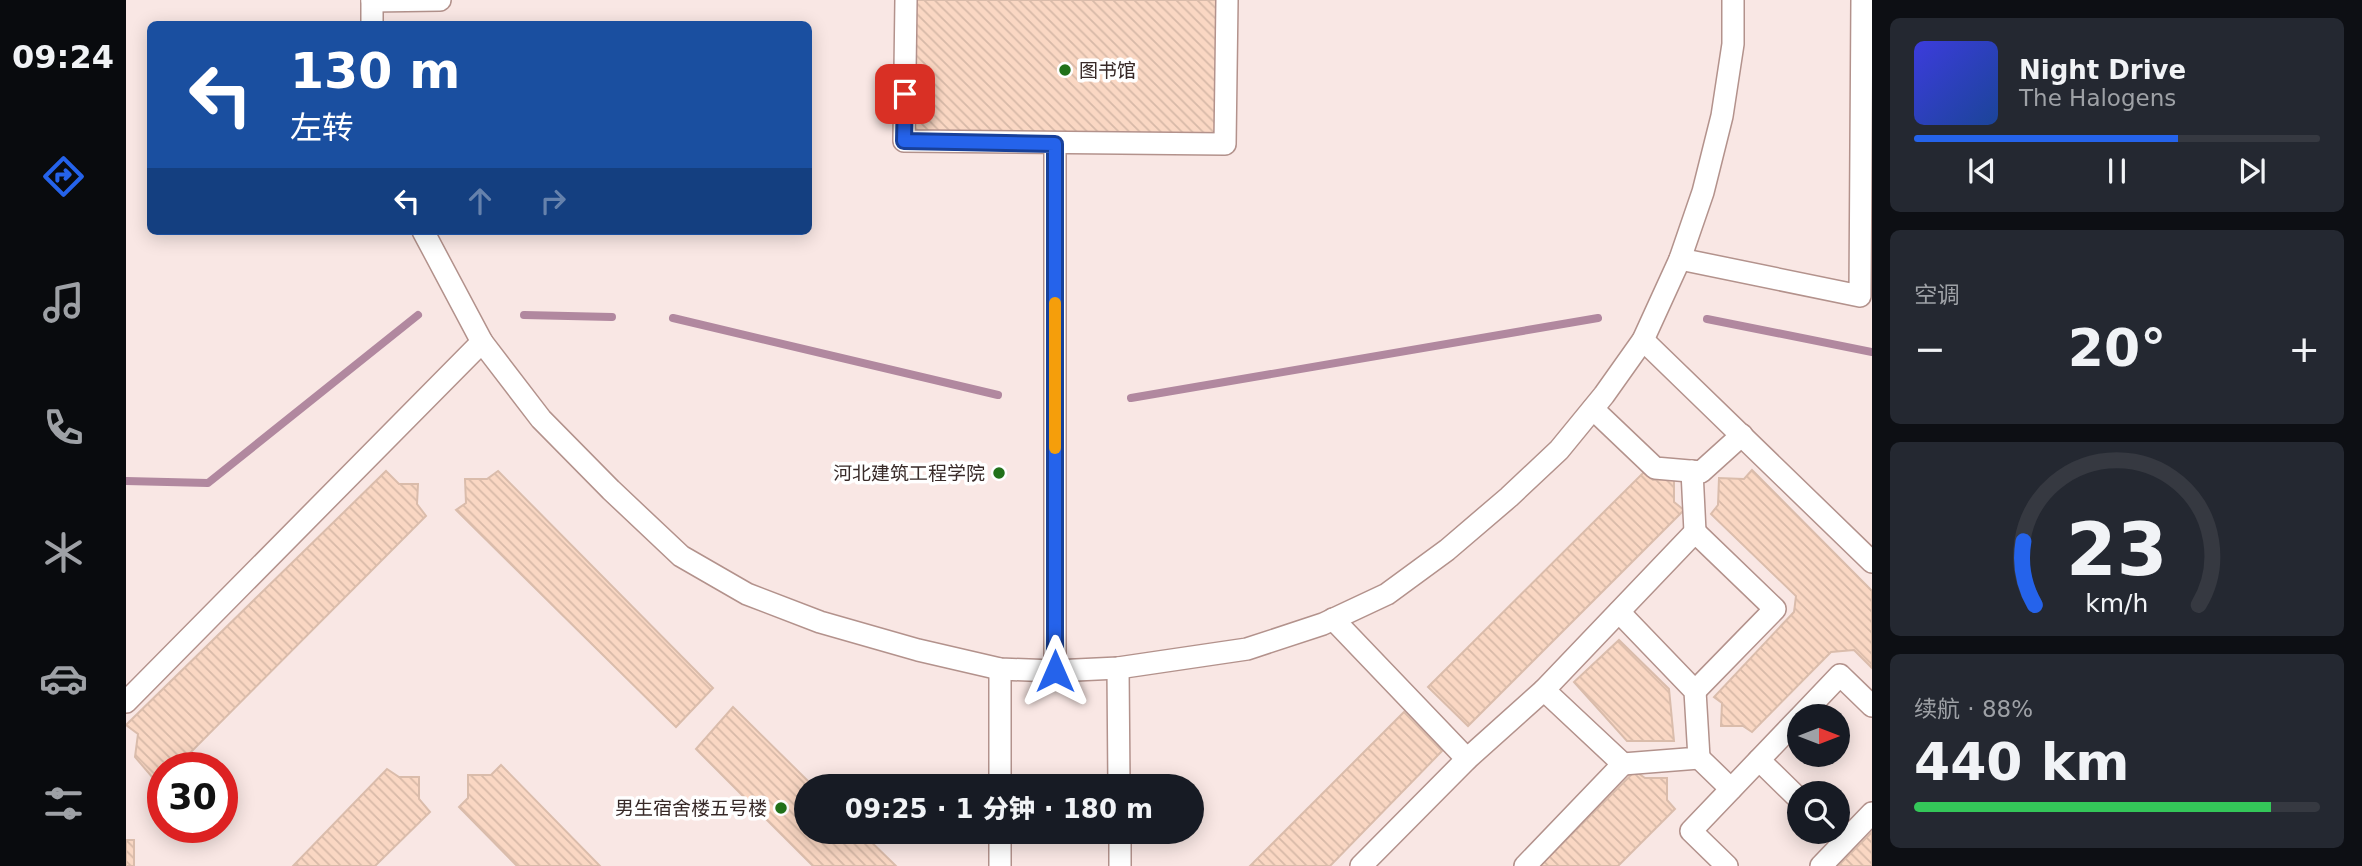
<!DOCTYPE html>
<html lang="zh">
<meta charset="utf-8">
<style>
:root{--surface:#171b24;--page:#242831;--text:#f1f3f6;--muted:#9ea1a6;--line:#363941;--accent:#2563eb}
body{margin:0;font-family:"DejaVu Sans","Noto Sans SC",sans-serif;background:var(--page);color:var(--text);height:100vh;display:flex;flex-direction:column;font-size:26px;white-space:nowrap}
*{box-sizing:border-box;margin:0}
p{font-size:23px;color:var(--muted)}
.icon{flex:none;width:38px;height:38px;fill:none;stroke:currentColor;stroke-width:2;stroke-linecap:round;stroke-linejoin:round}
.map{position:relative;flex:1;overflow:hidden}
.drawer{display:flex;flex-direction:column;gap:18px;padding:18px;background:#0d0f14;width:490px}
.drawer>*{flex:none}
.top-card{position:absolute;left:21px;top:21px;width:665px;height:214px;border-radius:10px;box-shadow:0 4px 18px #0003;background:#1a4fa0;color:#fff;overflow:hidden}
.needle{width:46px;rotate:90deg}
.tools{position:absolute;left:1661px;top:704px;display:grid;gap:14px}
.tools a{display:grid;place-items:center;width:63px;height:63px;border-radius:50%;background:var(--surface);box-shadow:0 4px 18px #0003;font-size:35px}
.speed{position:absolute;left:21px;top:752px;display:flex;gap:14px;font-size:35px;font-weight:700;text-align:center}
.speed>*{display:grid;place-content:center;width:91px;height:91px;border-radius:50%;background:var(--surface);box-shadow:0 4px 18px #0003;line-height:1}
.speed .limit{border:10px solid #d22;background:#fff;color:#111}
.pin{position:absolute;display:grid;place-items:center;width:60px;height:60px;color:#fff;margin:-30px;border-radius:14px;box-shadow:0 4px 10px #0006}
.me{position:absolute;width:77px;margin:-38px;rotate:0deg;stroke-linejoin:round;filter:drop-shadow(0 0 5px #0008)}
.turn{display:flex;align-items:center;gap:24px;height:147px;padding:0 28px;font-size:32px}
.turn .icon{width:91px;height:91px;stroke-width:2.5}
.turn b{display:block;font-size:49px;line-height:60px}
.lanes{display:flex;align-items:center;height:66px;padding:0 28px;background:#0003;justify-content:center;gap:35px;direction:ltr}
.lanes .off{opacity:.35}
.big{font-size:52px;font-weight:800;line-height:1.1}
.drawer .card{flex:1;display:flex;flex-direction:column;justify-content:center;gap:10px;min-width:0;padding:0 24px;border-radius:10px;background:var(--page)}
.drawer .dial{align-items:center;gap:0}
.dial svg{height:182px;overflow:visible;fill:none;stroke:var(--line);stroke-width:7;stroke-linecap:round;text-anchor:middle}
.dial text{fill:var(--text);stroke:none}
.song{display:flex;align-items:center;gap:21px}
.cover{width:84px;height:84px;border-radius:10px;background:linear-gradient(135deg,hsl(240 70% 55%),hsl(220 70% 35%))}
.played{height:7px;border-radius:4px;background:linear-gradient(90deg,var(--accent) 65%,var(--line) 65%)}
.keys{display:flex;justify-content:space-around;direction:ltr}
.heat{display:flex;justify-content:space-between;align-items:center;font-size:38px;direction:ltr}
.charge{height:10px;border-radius:5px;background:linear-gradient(90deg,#34c759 88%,var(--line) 0)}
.trip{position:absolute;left:668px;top:774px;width:410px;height:70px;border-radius:35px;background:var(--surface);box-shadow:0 4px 18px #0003;font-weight:800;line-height:70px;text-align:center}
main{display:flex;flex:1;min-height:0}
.tab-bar{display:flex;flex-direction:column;width:126px;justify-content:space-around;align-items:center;background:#090b0e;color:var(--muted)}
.tab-bar .icon{width:49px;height:49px}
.tab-bar .on{color:var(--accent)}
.tab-bar b{font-size:32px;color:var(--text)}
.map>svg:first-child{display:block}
</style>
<main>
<nav class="tab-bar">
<b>09:24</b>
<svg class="icon on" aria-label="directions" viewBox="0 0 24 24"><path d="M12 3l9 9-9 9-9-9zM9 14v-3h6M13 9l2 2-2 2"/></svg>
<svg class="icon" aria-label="music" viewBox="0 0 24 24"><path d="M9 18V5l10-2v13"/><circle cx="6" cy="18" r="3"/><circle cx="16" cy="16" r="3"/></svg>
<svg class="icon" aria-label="phone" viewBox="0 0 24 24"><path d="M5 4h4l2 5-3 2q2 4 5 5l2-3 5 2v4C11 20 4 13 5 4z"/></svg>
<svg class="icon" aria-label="climate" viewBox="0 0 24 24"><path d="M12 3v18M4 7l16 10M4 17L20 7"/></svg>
<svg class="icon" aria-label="car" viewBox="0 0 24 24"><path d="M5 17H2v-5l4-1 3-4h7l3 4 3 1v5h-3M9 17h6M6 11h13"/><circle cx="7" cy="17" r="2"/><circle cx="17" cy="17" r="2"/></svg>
<svg class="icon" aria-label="filters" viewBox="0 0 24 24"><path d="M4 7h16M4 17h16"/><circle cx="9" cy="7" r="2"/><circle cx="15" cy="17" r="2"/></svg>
</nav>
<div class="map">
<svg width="1746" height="866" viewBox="0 0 1746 866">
<defs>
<pattern id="building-back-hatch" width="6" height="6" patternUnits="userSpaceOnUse" patternTransform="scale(1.75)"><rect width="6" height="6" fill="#fad7c3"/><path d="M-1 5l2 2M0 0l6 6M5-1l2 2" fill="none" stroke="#d7b9a8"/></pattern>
</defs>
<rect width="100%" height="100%" fill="#fbf3f2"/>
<path fill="#f9e7e4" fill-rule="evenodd" d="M0,0H1746V866H0ZM24,24H682V231H24ZM1673,716H1712V754H1673ZM37,768H96V828H37ZM681,786H1066V831H681ZM1673,793H1712V831H1673Z"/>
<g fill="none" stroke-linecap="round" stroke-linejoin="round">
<g stroke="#b1889f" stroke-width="8">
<polyline points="398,315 486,317"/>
<polyline points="547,318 872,395"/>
<polyline points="1581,319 1746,352"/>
<polyline points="1005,398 1472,318"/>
<polyline points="0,481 82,483 292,315"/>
</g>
</g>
<g fill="url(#building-back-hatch)" stroke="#dabcab" stroke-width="2">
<polygon points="780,0 1101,0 1099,144 778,141"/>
<polygon points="1626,470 1746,591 1746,668 1728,650 1705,652 1626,732 1617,726 1595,726 1596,703 1588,697 1668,612 1670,596 1585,514 1592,505 1593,478 1618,479"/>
<polygon points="260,471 273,484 292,484 291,504 300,516 49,768 37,768 37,781 33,785 9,757 12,734 0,725"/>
<polygon points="372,471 587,688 550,727 330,510 340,503 339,479 361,479"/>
<polygon points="1518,472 1527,480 1548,478 1548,502 1558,510 1342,726 1302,687"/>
<polygon points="1493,640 1543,689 1548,741 1501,741 1448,682"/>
<polygon points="607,707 687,786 681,786 681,831 734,831 770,866 687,866 570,749"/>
<polygon points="1278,712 1316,751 1204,866 1124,866"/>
<polygon points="375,765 474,866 391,866 333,807 342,798 342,775 365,775"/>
<polygon points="261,769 273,777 293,777 293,799 304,812 249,866 167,866"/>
<polygon points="1509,771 1519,778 1541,778 1541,800 1549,809 1492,866 1414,866"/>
<polygon points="1746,832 1746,866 1712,866"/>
<rect x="0" y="840" width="8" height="26"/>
</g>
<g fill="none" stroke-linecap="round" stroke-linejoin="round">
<g stroke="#b3928c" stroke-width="24">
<g id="street">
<polyline points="246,0 246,24"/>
<polyline points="780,0 778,141 1099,144 1101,0"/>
<polyline points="246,1 314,0"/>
<polyline points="929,144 929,671"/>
<polyline points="297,231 356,342"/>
<polyline points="1554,259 1734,296 1736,0"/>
<polyline points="1517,340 1746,562"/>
<polyline points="1467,409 1529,468 1575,472 1616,435"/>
<polyline points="1566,471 1569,532"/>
<polyline points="1493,612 1569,691 1573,758 1497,764"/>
<polyline points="1207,619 1341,759"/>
<polyline points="992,668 993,786"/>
<polyline points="874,669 874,786"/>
<polyline points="0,702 356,342 415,419 485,490 555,556 621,594 694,622 792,650 874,669 929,671 992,668 1121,649 1197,624 1261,594 1321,550 1383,497 1433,450 1478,395 1517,340 1554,259 1577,192 1596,116 1607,44 1607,0"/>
<polyline points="1675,716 1714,675 1746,706"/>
<polyline points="1573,758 1605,789"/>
<polyline points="1633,760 1673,799"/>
<polyline points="874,831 874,866"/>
<polyline points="994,831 994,866"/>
<polyline points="1235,866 1341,759 1418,690 1569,532 1649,609 1569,691"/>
<polyline points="1399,866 1497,764 1418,690"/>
<polyline points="1601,866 1565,831 1673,718"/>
<polyline points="1695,866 1746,813"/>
</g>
</g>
<use href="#street" stroke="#fff" stroke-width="21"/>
</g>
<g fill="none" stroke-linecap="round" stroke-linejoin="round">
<g stroke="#184099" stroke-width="18">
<polyline id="route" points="779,94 778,141 929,144 929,671"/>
</g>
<use href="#route" stroke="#2563eb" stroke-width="12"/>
<polyline stroke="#f59e0b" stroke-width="12" points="929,303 929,448"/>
</g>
<g fill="#217119" stroke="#fff" stroke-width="2.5">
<circle cx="939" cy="70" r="7"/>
<circle cx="873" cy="473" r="7"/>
<circle cx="655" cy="808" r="7"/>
</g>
<g text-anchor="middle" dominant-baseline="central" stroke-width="7" stroke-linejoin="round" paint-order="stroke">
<g font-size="19" fill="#382a28" stroke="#fff" text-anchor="end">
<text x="953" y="70" text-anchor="start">图书馆</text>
<text x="859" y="473">河北建筑工程学院</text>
<text x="641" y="808">男生宿舍楼五号楼</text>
</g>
</g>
</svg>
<div class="tools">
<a><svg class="needle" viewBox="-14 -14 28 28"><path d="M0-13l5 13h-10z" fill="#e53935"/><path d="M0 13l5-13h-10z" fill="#9ea1a6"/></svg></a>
<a><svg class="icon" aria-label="search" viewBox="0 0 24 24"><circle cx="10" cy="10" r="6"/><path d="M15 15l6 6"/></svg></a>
</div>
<div class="speed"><div class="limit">30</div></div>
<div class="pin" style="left:779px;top:94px;background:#d93025"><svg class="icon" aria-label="arrive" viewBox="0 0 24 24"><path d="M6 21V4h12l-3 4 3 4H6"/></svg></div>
<svg class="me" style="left:929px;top:671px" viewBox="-20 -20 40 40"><path d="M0-17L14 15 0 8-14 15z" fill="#2563eb" stroke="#fff" stroke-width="4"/></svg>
<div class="trip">09:25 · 1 分钟 · 180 m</div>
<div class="top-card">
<div class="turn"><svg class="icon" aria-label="left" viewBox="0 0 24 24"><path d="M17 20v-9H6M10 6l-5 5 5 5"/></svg><div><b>130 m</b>左转</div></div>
<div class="lanes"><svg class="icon" aria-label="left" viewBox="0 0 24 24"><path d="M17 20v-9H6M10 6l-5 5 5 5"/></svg><svg class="icon off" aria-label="ahead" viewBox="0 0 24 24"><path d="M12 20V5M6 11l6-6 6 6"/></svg><svg class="icon off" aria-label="right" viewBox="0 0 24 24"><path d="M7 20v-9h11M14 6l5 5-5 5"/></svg></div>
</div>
</div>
<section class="drawer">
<div class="card">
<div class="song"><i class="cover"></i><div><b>Night Drive</b><p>The Halogens</p></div></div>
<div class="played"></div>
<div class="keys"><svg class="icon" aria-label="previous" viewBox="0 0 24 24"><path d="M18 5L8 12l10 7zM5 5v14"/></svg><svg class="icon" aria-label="pause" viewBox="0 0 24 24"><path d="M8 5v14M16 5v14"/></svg><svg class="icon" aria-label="next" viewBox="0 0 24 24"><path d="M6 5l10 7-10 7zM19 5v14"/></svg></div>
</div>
<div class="card"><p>空调</p>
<div class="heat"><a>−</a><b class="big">20°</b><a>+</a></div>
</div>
<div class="card dial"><svg viewBox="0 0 100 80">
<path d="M14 69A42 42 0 1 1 86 69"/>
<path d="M14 69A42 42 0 0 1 9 41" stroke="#2563eb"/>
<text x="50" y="56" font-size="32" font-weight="700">23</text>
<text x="50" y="72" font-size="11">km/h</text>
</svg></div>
<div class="card"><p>续航 · 88%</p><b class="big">440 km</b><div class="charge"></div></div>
</section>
</main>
